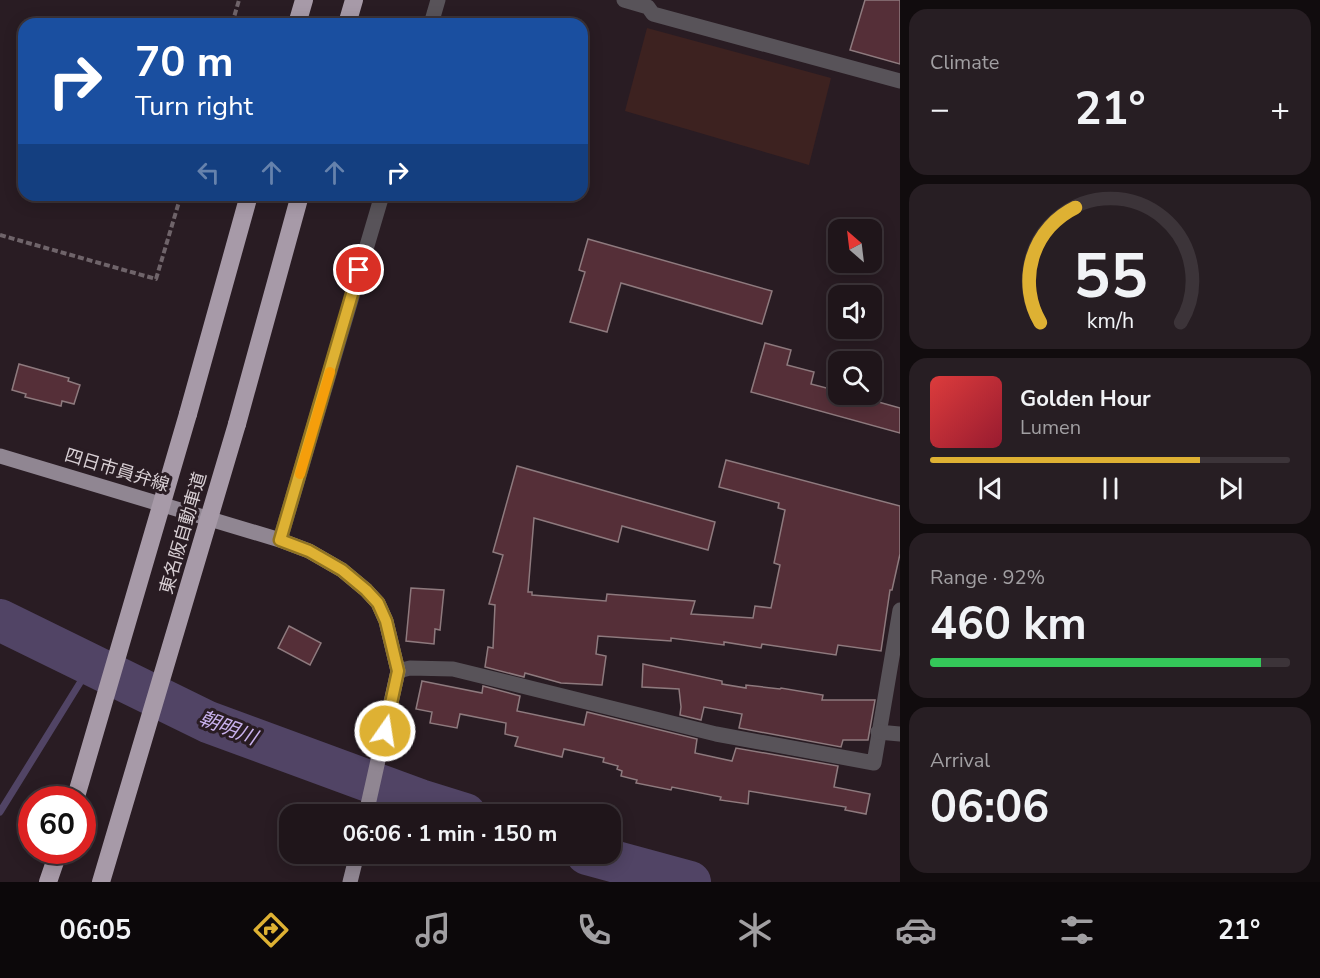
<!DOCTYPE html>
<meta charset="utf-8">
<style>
:root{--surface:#1f151a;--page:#271e23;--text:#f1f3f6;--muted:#a19fa2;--line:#3c3439;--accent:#deb133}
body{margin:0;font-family:"Nunito Sans","Noto Sans JP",sans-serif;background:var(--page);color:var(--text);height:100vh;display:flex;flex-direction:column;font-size:22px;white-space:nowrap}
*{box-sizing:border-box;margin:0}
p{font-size:20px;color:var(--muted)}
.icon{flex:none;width:33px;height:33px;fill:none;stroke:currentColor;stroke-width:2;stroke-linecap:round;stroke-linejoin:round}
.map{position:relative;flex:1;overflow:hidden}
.panel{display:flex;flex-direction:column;gap:9px;padding:9px;background:#110c0e;width:420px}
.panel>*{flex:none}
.banner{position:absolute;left:18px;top:18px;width:570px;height:183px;border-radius:18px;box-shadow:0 3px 15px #0003,0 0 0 2px var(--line);background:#1a4fa0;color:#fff;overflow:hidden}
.needle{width:39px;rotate:332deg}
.controls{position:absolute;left:828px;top:219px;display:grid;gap:12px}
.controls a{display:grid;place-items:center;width:54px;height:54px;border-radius:12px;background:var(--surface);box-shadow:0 3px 15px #0003,0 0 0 2px var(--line);font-size:30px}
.speed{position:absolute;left:18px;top:786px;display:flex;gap:12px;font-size:30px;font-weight:700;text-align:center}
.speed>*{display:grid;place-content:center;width:78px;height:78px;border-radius:50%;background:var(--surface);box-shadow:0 3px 15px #0003,0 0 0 2px var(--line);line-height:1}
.speed .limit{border:9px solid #d22;background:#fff;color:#111}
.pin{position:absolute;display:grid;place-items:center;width:51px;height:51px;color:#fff;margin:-26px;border:3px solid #fff;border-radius:50%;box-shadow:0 2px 6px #0007}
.me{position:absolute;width:66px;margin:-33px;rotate:13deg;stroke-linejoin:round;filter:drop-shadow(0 0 4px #0008)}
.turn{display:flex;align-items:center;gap:21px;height:126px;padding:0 18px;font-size:27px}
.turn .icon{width:78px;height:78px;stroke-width:2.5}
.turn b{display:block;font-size:42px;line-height:51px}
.lanes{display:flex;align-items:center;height:57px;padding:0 18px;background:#0003;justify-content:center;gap:30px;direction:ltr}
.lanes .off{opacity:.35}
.big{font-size:45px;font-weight:700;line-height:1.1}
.panel .widget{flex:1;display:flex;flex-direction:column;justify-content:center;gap:9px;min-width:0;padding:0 21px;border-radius:18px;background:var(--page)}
.panel .dial{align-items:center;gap:0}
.dial svg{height:156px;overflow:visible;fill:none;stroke:var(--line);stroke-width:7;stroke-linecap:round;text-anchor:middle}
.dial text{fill:var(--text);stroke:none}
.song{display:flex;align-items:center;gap:18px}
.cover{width:72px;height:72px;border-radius:9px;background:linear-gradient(135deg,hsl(0 70% 55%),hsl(350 70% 35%))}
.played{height:6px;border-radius:3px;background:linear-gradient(90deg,var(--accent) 75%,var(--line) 75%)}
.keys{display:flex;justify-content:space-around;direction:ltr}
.heat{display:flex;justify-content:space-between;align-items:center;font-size:33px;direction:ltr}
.charge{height:9px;border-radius:4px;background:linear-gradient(90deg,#34c759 92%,var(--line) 0)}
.trip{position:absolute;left:279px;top:804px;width:342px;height:60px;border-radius:18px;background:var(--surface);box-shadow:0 3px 15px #0003,0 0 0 2px var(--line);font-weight:700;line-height:60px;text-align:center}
.tab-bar{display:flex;height:96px;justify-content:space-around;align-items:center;background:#0c080a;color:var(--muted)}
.tab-bar .icon{width:42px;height:42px}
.tab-bar .on{color:var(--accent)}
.tab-bar b{font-size:27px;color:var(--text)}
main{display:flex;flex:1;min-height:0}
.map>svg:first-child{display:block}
</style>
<main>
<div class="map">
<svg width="900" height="882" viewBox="0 0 900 882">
<rect width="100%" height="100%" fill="#291c23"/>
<polygon fill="#3d2220" points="647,28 831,78 809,165 625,111"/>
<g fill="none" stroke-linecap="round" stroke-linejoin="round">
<polyline stroke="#514465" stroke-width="7" points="0,812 91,665"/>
<g stroke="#514465" stroke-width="42">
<polyline points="0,620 208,722 420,800 465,814"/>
<polyline points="587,854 690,882"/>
</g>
</g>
<g fill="#552f38" stroke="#8e7a7e" stroke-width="1.5">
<polygon points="865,0 900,0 900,64 850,50"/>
<polygon points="588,239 772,291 762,324 621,283 607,332 570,322 585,272 579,270"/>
<polygon points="765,343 791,350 787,365 814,372 811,384 838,391 838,394 850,394 900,408 900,433 751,392"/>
<polygon points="19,364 69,378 68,381 80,385 74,404 62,401 61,406 25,397 26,394 12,390"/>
<polygon points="726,460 900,506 900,554 892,590 890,590 881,651 838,645 836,655 762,644 761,648 724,642 724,645 671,638 671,641 598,636 596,654 606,656 602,685 561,683 525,673 524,677 485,667 488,647 493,648 495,605 489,604 503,555 493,552 517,466 715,522 708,550 622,526 618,542 534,518 528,592 532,592 532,595 606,601 607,594 695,601 691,614 753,618 755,606 771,608 780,565 774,563 785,510 778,508 779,503 719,487"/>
<polygon points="411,588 444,590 440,630 435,629 434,644 406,641"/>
<polygon points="289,626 321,643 310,665 278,648"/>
<polygon points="643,664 722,681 722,684 746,688 746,685 780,689 781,688 823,695 822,700 875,700 868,740 843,740 841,747 739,728 742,714 704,707 701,720 680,715 681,707 679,689 642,687"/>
<polygon points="422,681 482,693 483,686 520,696 517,711 584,725 587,712 697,739 695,753 732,761 736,748 838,766 834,787 870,794 866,814 845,810 846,807 749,791 748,804 720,800 721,797 672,787 671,790 636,783 637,780 621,776 622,771 617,769 618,766 603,762 604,758 564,749 562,757 515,746 518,737 505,734 506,723 460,714 457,728 430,723 432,712 416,709"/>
</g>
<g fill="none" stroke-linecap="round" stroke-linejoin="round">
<g stroke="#6f646a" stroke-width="4" stroke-dasharray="6 3" stroke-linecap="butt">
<polyline points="232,24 239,0"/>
<polyline points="0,235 156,279 181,195"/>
</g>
<g stroke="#585359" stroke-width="15">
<polyline points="624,0 648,7 653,14 900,81"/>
<polyline points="398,671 410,668 453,669 716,734 874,763 900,610"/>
<polyline points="878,732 900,734"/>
</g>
<g stroke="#585359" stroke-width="15">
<polyline points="431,24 438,0"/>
<polyline points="280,540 382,195"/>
</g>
<g stroke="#908692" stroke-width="15">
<polyline points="0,456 280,540 309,551 342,570 366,590 378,603 386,621 398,671 366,814"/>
<polyline points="350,882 357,854"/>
</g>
<g stroke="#a79aa8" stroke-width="18">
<polyline points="297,24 304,0"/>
<polyline points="347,24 354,0"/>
<polyline points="188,414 249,195"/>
<polyline points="237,424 300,195"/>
<polyline points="48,882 59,850"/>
</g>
<g stroke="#a79aa8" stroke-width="18">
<polyline points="75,800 188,414"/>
<polyline points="101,882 237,424"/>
</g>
</g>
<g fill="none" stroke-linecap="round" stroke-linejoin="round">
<g stroke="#907321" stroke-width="15">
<polyline id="route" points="359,270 280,540 309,551 342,570 366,590 378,603 386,621 398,671 385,731"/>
</g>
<use href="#route" stroke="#deb133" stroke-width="10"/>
<polyline stroke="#f59e0b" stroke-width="10" points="300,474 330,372"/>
</g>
<g text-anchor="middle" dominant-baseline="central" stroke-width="6" stroke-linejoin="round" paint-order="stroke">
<g font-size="18" fill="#d8cfd4" stroke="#291c23">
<text transform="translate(117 470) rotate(17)">四日市員弁線</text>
<text transform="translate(183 533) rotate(-74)">東名阪自動車道</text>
</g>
<g font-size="20" font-style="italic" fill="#c9b2ee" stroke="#291c23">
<text transform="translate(228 728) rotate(21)">朝明川</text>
</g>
</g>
</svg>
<div class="controls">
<a><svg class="needle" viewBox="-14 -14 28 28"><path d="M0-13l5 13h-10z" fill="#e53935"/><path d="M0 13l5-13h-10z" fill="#a19fa2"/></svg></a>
<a><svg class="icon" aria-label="sound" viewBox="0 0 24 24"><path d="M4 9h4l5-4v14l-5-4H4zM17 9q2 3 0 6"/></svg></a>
<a><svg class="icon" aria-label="search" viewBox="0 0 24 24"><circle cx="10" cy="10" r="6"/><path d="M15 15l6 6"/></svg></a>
</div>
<div class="speed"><div class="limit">60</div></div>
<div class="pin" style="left:359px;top:270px;background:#d93025"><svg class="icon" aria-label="arrive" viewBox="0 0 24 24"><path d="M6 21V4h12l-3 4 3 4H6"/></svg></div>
<svg class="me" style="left:385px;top:731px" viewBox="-20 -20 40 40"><circle r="17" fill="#deb133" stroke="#fff" stroke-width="3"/><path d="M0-11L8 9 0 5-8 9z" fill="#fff"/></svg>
<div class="trip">06:06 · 1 min · 150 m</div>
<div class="banner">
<div class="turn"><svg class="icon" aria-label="right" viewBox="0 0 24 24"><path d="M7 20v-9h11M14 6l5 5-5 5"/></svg><div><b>70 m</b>Turn right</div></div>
<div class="lanes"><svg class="icon off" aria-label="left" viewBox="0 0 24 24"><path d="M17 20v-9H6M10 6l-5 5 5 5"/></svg><svg class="icon off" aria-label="ahead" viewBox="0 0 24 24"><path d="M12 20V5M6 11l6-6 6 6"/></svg><svg class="icon off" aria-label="ahead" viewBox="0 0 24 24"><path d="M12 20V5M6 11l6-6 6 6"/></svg><svg class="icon" aria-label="right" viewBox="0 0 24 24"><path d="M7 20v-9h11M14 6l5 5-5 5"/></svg></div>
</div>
</div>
<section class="panel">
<div class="widget"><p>Climate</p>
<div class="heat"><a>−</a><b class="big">21°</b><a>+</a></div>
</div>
<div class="widget dial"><svg viewBox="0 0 100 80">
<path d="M14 69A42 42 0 1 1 86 69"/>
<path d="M14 69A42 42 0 0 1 32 10" stroke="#deb133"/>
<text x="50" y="56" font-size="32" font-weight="700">55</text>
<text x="50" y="72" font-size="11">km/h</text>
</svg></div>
<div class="widget">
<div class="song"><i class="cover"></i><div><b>Golden Hour</b><p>Lumen</p></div></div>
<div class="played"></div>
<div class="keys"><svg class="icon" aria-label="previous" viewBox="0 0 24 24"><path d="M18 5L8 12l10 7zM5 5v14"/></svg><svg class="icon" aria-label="pause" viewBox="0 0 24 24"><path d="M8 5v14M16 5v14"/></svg><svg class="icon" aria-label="next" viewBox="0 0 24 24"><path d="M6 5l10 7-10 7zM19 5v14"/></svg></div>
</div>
<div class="widget"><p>Range · 92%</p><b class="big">460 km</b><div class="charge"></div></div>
<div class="widget"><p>Arrival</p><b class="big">06:06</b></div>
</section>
</main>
<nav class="tab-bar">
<b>06:05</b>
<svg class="icon on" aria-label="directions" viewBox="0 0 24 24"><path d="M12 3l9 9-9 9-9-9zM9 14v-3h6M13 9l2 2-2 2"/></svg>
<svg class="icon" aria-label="music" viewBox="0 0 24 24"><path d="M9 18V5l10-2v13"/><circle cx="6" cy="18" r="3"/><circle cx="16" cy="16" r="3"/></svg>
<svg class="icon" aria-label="phone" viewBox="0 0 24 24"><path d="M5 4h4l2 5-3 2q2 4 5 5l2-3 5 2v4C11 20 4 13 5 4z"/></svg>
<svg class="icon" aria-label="climate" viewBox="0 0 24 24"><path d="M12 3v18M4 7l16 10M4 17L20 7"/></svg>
<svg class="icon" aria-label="car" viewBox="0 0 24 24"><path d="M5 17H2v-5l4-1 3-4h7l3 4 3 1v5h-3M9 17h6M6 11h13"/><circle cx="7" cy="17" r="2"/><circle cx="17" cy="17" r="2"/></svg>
<svg class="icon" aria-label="filters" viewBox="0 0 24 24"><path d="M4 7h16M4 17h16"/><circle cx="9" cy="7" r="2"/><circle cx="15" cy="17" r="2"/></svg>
<b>21°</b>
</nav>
